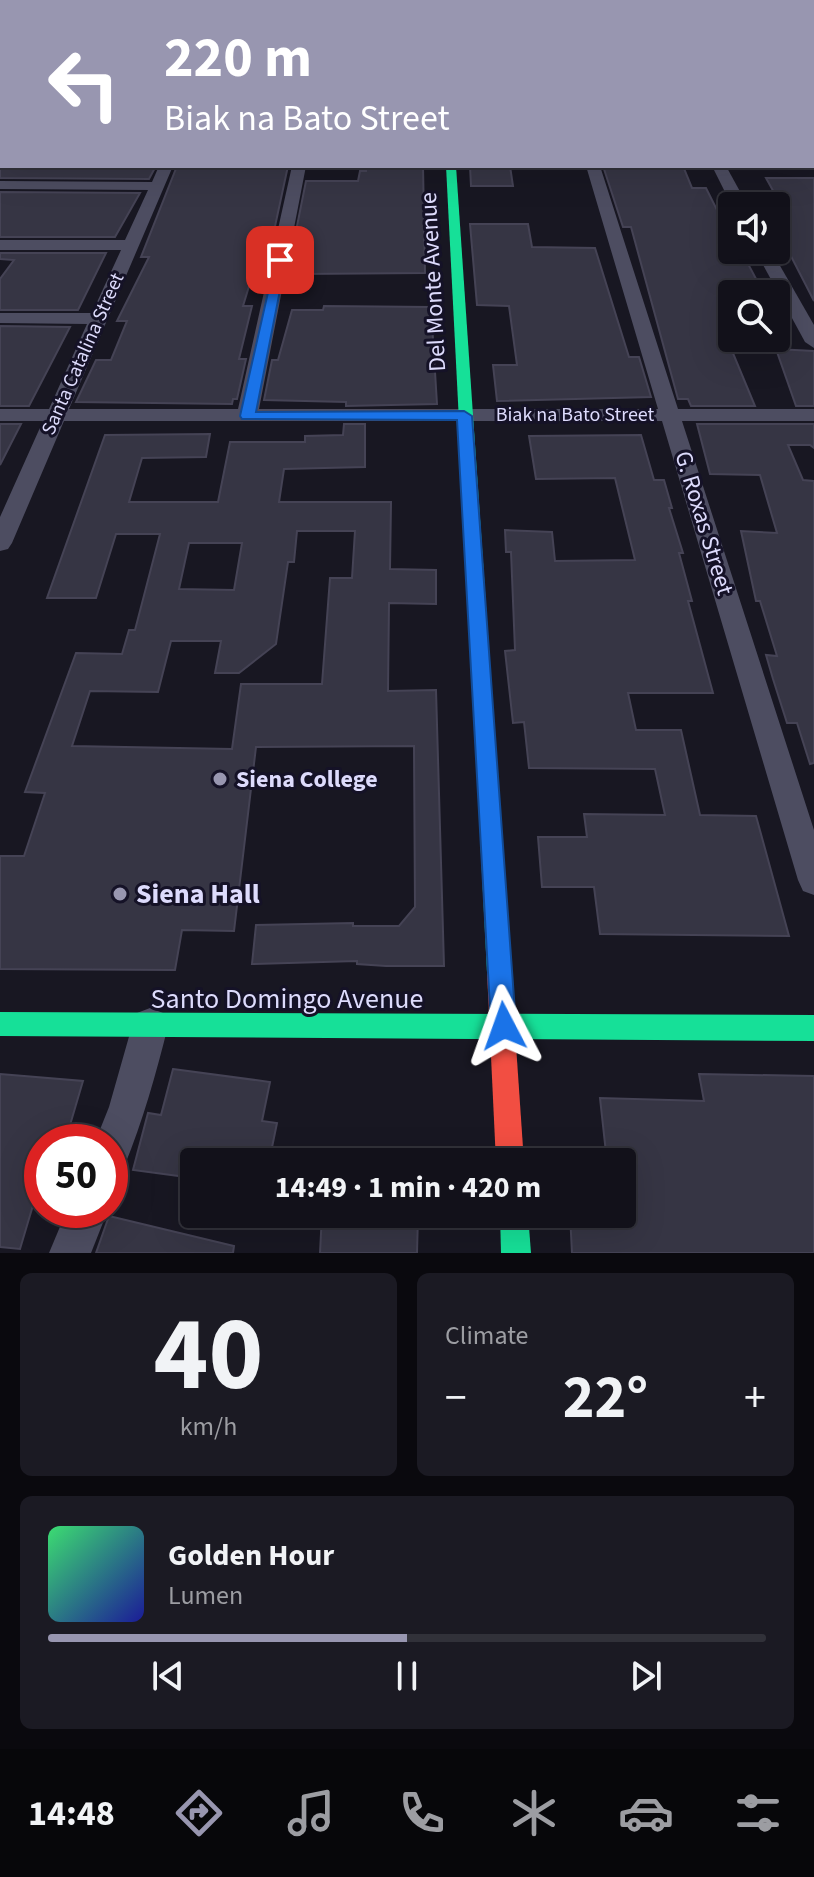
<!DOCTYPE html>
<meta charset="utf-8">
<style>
:root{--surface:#12111a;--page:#1b1a23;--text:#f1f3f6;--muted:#9c9da2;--line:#313139;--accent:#9896b0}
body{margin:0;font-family:"Source Sans 3",sans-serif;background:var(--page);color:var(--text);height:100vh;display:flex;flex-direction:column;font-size:30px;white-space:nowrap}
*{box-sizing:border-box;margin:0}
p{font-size:26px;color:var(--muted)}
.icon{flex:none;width:44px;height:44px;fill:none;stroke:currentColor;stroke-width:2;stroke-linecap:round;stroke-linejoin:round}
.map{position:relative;height:1253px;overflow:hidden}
.sheet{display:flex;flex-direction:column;gap:20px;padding:20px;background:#0a090e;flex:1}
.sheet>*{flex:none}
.hud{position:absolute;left:0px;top:0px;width:814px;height:168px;box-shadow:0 8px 32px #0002,0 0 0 2px var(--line);background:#9896b0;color:#fff;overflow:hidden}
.fabs{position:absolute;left:718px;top:192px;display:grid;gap:16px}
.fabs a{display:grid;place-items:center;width:72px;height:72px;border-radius:8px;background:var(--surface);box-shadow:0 8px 32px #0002,0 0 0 2px var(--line);font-size:40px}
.speed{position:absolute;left:24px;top:1124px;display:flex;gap:16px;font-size:40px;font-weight:700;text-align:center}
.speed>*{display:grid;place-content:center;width:104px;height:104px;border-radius:50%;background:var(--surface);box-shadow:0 8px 32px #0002,0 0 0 2px var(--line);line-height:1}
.speed .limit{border:12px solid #d22;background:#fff;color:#111}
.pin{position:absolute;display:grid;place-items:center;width:68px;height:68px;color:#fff;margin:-34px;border-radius:16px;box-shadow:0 4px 12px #0006}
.me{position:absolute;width:88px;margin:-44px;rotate:356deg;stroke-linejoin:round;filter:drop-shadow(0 0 6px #0008)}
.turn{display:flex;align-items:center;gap:28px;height:168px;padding:0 32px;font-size:36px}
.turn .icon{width:104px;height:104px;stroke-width:2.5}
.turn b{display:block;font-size:56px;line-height:68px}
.big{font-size:60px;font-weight:700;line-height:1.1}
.sheet .tile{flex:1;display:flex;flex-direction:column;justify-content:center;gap:12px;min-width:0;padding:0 28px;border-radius:12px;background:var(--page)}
.sheet .dial{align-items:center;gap:0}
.dial b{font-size:104px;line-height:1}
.song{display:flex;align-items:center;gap:24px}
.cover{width:96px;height:96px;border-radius:12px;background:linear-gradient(135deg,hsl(140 70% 55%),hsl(240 70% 35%))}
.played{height:8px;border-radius:4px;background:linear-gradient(90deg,var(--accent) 50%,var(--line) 50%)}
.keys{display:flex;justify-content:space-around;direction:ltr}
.heat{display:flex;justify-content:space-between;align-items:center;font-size:44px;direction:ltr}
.sheet .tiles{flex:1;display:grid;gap:20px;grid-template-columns:1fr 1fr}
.tile:last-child{grid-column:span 2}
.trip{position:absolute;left:180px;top:1148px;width:456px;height:80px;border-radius:8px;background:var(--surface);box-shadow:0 8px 32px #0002,0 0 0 2px var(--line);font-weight:700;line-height:80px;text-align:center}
.tab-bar{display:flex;height:128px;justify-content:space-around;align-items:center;background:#07070a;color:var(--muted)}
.tab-bar .icon{width:56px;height:56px}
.tab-bar .current{color:var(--accent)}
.tab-bar b{font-size:36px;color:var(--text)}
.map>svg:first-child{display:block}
</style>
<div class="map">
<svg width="814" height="1253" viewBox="0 0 814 1253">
<rect width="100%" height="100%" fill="#181722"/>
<g fill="#363544" stroke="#454355" stroke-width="2" fill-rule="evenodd">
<polygon points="0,166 156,166 149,179 0,178"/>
<polygon points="177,166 288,166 274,231 266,231 243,306 252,306 239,359 246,359 237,399 233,399 232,404 76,402 96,360 111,360 127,321 117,321 149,257 141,257"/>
<polygon points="366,166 423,166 425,273 299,274 305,231 296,231 306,181 358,181 360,171 366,171"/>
<polygon points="470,166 510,166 513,186 471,186"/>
<polygon points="603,166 683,166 692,188 706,188 720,216 726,216 732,228 732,250 736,250 740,260 746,260 764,294 732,294 730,346 755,406 691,406 688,399 678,399 631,227 623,227"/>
<polygon points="766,178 814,178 814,301 776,227 776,196"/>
<polygon points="0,192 140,193 115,237 0,237"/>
<polygon points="470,224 528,224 532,247 595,248 629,357 639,357 651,397 497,401 493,365 517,365 509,306 477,305"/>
<polygon points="0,253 106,253 78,310 0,310 0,279 14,260 0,259"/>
<polygon points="324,306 431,307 437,404 346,406 346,402 264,400 272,360 278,360 292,310 323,310"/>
<polygon points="0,326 70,327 29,406 0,406"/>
<polygon points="776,349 814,351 814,406 796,406"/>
<polygon points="0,424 21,424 0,465"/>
<path d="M344,424H365V467L284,469L279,502H391L390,569L436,570V604L389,603L388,691L436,690L444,966H386L357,964V961L252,964L256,925L353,923V926H399L415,907L414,746L256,747L234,931L182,930L175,970L0,969V856H24L45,793L25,792L76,653L122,654L129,630H135L160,534H116L96,598H47L105,435L210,434L206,457L142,458L129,502H218L230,442H305V436L343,435ZM297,531H355L352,578H330L322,684H241L232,749L72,746L90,691L158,692L171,641H221L215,673H239L276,644L288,562H294ZM189,543H242L234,590L179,589Z"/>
<polygon points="697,424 814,424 814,448 810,445 788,445 803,480 814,481 814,763 810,764 797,723 787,723 773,679 766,655 777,656 760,601 756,601 741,531 777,533 760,475 710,474"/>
<polygon points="641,435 654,480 664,480 672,508 669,508 683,553 679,553 692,601 688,601 713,693 628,693 636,730 681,730 700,815 756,816 789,936 600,934 594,887 542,887 538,837 587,837 584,814 665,815 655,769 529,768 524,722 513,723 505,651 515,650 511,552 506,552 505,530 552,532 555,561 635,560 615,478 536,479 529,436"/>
<polygon points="173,1069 270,1082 262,1121 277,1123 269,1162 194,1162 194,1178 133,1170 148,1113 161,1115"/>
<polygon points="0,1074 83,1081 65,1142 42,1142 42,1175 20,1249 0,1247"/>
<polygon points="699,1074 814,1076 814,1253 572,1253 570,1214 622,1214 622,1162 607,1162 600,1098 704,1101"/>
<polygon points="322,1214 418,1216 417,1253 320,1253"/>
<polygon points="109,1216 234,1246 233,1253 96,1253"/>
</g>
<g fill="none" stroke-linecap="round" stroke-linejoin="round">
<g fill="#4d4d61" fill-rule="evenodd">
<rect x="235" y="0" width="10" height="2"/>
<rect x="328" y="0" width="10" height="2"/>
<polygon points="535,0 545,0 546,2 536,2"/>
<polygon points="716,0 726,0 727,2 717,2"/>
<rect x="0" y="8" width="2" height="6"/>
<rect x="812" y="14" width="2" height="6"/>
<rect x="0" y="32" width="2" height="6"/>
<rect x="812" y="45" width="2" height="6"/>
<rect x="0" y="59" width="2" height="8"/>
<rect x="812" y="82" width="2" height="8"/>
<rect x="0" y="90" width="2" height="8"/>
<polygon points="812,116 814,117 814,127 812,126"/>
<polygon points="159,166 173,166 69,409 238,409 292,166 306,166 259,409 658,409 586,166 600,166 678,409 814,409 814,421 682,421 814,830 814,895 803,891 798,880 662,421 64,421 12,543 8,549 0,551 0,517 43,421 0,421 0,409 49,409 87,324 0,323 0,313 92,313 121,250 0,250 0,240 125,240 148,190 0,189 0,181 152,182"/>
<polygon points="712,166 726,166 748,206 732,206"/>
<polygon points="755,250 771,250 814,325 814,348 805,342"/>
<path d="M150,1008L163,1013L168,1026C156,1074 143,1121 124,1167L110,1173V1142H95L109,1107L132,1026L137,1013Z"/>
<polygon points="67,1210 108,1210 91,1253 49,1253"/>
</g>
<g fill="#16e098" fill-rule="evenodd">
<polygon points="436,0 442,0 443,2 435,2"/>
<rect x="0" y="129" width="2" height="6"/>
<polygon points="446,166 456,166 511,972 508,981 499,984 490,981 487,972"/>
<polygon points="0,1012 814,1015 814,1041 0,1036"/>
<polygon points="500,1214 528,1214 531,1253 501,1253"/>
</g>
<g fill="#f24e42" fill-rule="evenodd">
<rect x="812" y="131" width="2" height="6"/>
<polygon points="499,960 508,963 511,972 524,1162 496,1162 487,972 490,963"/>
</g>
</g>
<polygon fill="#1a73e8" stroke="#114b97" stroke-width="2" points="276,257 286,260 256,412 464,411 472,416 516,1026 513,1035 504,1039 495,1035 491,1026 457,420 242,419 240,416"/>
<g fill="#9896b0" stroke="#151227" stroke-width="3">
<circle cx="220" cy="779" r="8"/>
<circle cx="120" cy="894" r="8"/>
</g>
<g text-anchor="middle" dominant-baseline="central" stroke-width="6" stroke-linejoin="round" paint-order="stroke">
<g font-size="20" fill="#dddbfc" stroke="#151227">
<text transform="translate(83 354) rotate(-66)">Santa Catalina Street</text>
<text x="575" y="415">Biak na Bato Street</text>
</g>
<g font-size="24" fill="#dddbfc" stroke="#151227">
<text transform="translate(433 282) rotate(-93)">Del Monte Avenue</text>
<text transform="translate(704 523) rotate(73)">G. Roxas Street</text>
</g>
<g font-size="24" font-weight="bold" fill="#dddbfc" stroke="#151227" text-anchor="start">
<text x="236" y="779">Siena College</text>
</g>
<g font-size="28" font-weight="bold" fill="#dddbfc" stroke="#151227" text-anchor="start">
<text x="136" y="894">Siena Hall</text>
</g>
<g font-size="28" fill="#dddbfc" stroke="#151227">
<text x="287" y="999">Santo Domingo Avenue</text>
</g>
</g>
</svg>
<div class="fabs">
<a><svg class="icon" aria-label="sound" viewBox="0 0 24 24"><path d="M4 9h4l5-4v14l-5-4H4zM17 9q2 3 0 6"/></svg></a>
<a><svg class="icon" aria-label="search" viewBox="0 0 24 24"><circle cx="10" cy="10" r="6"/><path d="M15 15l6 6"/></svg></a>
</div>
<div class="speed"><div class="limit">50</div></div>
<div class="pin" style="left:280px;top:260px;background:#d93025"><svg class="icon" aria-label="arrive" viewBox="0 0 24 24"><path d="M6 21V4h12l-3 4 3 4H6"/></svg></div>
<svg class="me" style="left:504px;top:1026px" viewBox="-20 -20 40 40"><path d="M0-17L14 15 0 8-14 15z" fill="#1a73e8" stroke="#fff" stroke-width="4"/></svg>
<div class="trip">14:49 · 1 min · 420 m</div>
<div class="hud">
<div class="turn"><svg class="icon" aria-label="left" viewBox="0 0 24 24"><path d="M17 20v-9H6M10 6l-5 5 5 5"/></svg><div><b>220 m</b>Biak na Bato Street</div></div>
</div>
</div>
<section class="sheet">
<div class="tiles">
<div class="tile dial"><b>40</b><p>km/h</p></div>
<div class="tile"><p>Climate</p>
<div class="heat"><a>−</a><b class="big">22°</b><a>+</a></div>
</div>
<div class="tile">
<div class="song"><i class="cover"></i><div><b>Golden Hour</b><p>Lumen</p></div></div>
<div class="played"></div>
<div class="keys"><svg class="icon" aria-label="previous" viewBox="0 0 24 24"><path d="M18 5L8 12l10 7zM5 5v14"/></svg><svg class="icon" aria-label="pause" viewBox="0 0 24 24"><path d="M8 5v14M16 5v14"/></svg><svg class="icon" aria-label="next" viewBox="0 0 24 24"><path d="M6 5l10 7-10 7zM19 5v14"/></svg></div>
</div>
</div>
</section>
<nav class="tab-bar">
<b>14:48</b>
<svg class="icon current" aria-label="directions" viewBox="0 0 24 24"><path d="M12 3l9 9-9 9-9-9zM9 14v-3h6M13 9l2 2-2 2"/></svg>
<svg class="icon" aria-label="music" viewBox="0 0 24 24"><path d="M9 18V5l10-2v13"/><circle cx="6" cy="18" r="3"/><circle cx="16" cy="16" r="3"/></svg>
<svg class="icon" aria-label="phone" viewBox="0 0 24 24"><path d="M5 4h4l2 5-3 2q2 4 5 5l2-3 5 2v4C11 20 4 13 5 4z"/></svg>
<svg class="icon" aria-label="climate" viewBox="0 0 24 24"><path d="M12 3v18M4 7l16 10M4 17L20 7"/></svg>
<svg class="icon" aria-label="car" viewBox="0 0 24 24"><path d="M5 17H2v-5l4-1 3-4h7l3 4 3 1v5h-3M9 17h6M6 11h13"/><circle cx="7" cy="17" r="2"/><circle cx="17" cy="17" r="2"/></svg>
<svg class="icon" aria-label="filters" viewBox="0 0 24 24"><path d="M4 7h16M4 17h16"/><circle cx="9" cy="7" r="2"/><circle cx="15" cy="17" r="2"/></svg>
</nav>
